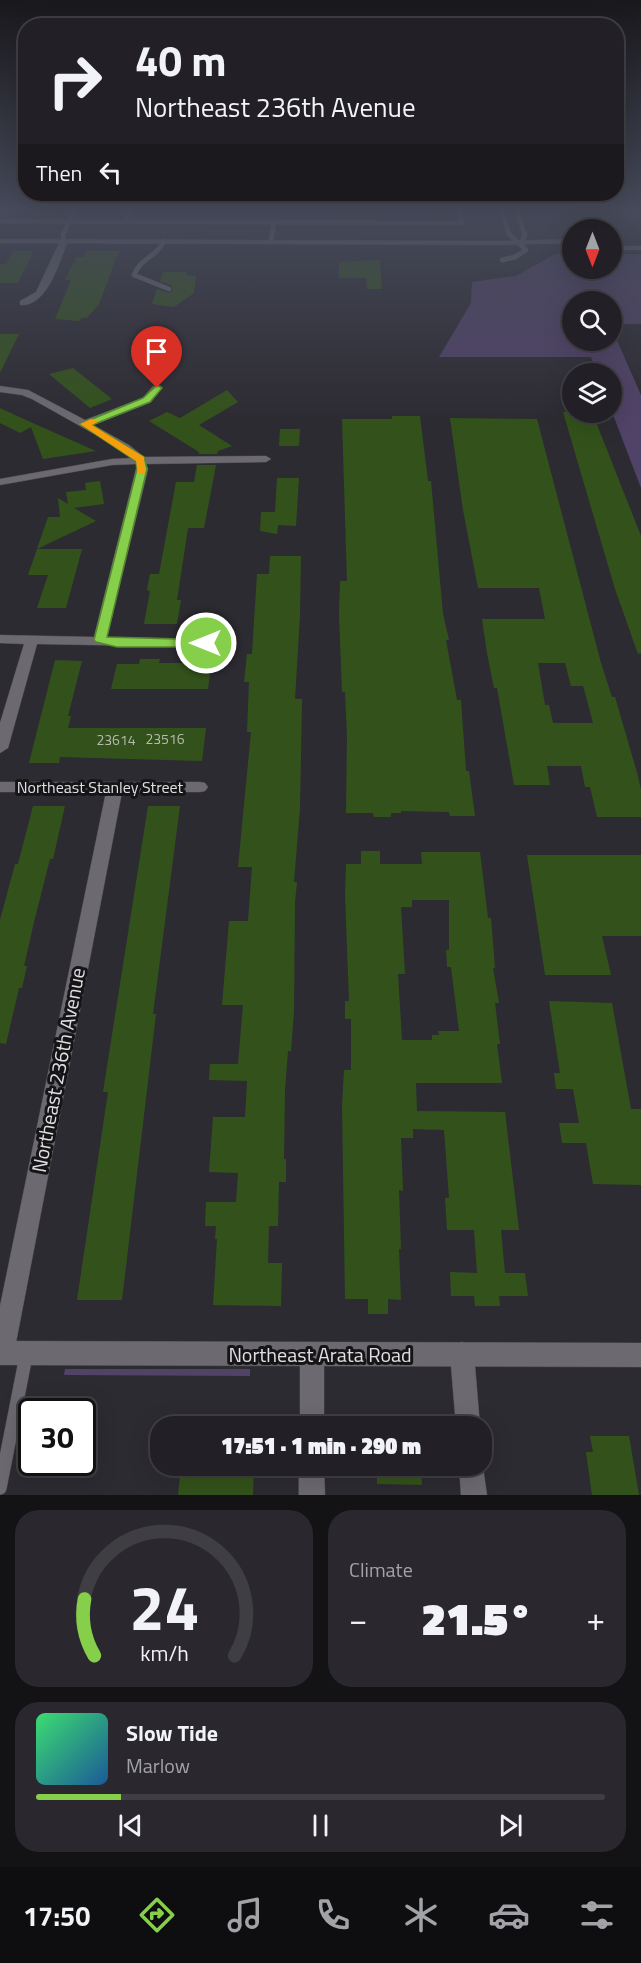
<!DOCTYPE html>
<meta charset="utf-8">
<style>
:root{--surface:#222026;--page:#2a282e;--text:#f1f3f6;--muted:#a2a3a7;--line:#3f3e43;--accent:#86cf4b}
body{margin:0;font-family:"Titillium Web",sans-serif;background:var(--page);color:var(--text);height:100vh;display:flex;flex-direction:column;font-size:22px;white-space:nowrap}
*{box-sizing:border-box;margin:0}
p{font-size:20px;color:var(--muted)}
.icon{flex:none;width:33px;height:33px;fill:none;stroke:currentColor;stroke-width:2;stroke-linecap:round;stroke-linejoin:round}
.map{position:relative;height:1495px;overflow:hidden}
.sheet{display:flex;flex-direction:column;gap:15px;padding:15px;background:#131215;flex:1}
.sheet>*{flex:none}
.top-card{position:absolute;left:18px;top:18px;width:606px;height:183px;border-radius:24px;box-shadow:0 6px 24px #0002,0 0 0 2px var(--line);background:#222026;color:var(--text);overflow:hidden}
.needle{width:39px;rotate:180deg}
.tools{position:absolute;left:562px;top:219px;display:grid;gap:12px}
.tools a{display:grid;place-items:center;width:60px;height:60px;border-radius:50%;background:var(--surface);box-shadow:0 6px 24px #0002,0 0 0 2px var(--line);font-size:30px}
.speed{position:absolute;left:18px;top:1398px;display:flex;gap:12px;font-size:30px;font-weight:700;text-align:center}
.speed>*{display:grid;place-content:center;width:78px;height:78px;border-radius:50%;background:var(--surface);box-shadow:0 6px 24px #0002,0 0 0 2px var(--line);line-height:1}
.speed .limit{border:3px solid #111;border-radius:9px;background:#fff;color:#111}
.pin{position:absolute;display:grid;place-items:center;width:51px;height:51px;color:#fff;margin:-62px -26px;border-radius:50% 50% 50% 0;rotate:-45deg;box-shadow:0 0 6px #0007}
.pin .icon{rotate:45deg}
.me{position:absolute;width:66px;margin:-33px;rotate:270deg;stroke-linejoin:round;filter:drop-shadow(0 0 4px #0008)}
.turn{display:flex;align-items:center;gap:21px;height:126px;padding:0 18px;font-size:27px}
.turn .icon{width:78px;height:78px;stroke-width:2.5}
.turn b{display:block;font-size:42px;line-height:51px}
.then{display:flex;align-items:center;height:57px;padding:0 18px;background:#0003;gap:12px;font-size:22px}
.big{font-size:45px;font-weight:800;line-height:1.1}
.sheet .tile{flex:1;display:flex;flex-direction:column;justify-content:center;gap:9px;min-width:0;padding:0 21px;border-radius:24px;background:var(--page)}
.sheet .dial{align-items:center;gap:0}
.dial svg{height:156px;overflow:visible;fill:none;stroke:var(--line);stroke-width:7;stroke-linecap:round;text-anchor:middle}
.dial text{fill:var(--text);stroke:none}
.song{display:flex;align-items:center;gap:18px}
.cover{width:72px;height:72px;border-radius:9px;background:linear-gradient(135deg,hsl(140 70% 55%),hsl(210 70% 35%))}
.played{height:6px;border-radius:3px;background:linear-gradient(90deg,var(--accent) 15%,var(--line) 15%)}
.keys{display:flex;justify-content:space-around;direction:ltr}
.heat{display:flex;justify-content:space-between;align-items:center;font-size:33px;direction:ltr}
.sheet .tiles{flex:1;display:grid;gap:15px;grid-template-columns:1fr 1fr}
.tile:last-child{grid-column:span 2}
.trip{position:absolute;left:150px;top:1416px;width:342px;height:60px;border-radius:24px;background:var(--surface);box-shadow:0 6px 24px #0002,0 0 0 2px var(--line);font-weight:800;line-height:60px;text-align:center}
.tab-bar{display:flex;height:96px;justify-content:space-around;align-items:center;background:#0e0d0f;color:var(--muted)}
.tab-bar .icon{width:42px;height:42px}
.tab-bar .active{color:var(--accent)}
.tab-bar b{font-size:27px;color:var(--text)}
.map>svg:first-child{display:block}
</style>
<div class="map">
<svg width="641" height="1495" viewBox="0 0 641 1495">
<rect width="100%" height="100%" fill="#2d2b32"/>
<g fill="#514268">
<polygon points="555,254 573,254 573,268 612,268 612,254 641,254 641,324 612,324 612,302 573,302 573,340 612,340 612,329 641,395 641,488 612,412 612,374 597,373 591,357 439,357 471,303 472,282 516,276"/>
<polygon points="65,1369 250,1369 250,1376 64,1375"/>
</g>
<g fill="#33521b" fill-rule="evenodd">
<polygon points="13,251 32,251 31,253 33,253 18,283 0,283 0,264 6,264"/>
<polygon points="86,251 119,251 99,304 87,318 82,318 79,321 55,319 71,280 65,280 76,257 84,257"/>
<polygon points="380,260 382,289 367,289 366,278 339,278 339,262"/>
<polygon points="163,272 187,272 186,275 196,276 194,293 174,307 152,304 157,289 169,293 173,290 171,285 160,281"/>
<polygon points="0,334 19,334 0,373"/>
<polygon points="73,368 112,399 90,408 49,374"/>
<polygon points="227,390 238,402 199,425 232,446 218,451 217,454 199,454 199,452 149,421 167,412 180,418"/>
<polygon points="0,408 28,421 96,451 43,459 31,427 20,433 0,423"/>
<polygon points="563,412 592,412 641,536 641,653 638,654 615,589"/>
<polygon points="392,416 420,416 428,481 431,481 443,614 449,640 446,640 457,700 461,700 466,771 469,771 475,816 450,816 449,812 401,811 401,813 391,813 391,817 374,817 373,813 346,813 347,735 345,692 342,692 339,614 340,581 347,581 342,419 392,419"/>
<path d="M450,418L537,419L601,663L612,697H615L638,776L641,790V817H597L590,787H585L581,766H547L550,785H514L497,688H494L487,653L482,619H545L539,588H478L463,510ZM538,663H565L571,686H583L584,689L593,723H553L549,705H545Z"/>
<polygon points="280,429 300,429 299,446 279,446"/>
<polygon points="197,465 216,465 204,528 188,528 177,600 181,600 177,624 144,624 150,591 147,590 150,574 159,574 176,482 194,482"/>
<polygon points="277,478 299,478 296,526 278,525 277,534 260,531 261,512 275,512"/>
<polygon points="100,481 104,504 74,508 96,521 37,549 82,549 66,608 37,608 48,575 28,575 48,517 60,517 58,498 68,504 66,492 86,490 85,483"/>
<polygon points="270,556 301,556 300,615 295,699 302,699 300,808 294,882 297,882 295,902 294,1011 291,1051 288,1051 285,1090 284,1159 286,1159 286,1182 279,1182 278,1226 269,1226 268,1263 282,1263 281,1306 213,1305 217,1239 215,1239 216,1226 205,1226 206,1202 236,1202 238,1173 209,1172 213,1117 245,1117 247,1081 209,1080 210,1064 238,1064 243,1005 222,1005 229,921 248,921 252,867 238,867 251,732 247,732 249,682 244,682 247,654 252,654 257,574 269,574"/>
<polygon points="140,659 160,659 159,663 191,663 192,660 212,660 208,689 111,689 117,664 139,664"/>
<polygon points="55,660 82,661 68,716 71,716 68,728 206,728 202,761 60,757 59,763 29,763"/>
<polygon points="33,806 65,806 53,859 50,859 34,922 24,966 27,966 22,988 19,988 6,1044 0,1043 0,920 15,864 18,864"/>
<polygon points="148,806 180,806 153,1014 156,1014 122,1300 77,1300 108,1092 103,1092"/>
<path d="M361,851H380V864H422L421,852H480L488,918H491L495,968H493L499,1003H495L500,1044H497L502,1083H416L417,1111L505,1112L519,1230H501L505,1273H525L528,1296H499L500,1306H475L474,1296H451L450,1272L477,1273L474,1230H447L445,1198H449L444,1130L413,1129V1138H401L403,1191L399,1190L401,1249H399L401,1300L388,1299V1314H368V1299H345L342,1105L344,1070H351V1019H345V1001H349L345,895L346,864H361ZM412,900H449V950H446L447,967H451L459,1031H438L439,1035H432V1040H402L398,974H405L401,907H412Z"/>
<polygon points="527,855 641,855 641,936 602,936 611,975 545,975"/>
<polygon points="549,1001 612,1003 631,1109 641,1109 641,1185 593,1184 586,1143 562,1143 559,1123 579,1123 573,1089 556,1089 554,1073 560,1073"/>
<polygon points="590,1436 629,1436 639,1495 592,1495 586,1452 593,1452"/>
<polygon points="181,1466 254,1466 253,1495 178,1495"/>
<polygon points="377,1466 421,1466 422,1485 377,1484"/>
</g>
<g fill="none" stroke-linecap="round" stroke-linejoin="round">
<g stroke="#4b494d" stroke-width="5">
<g id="lane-far1">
<polyline points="501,209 509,234 526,250 515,257 502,260"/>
<polyline points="516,209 525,235 521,243"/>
<polyline points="0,221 462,223 459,209"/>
<polyline points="126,222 130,209"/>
<polyline points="64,241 63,235 75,209"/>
<path d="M164,241C156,258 141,257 134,275L169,289"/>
<polyline points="271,242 274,222"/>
</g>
</g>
<g stroke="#4b494d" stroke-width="14">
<polyline id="lane" points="0,1488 26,1356"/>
</g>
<g stroke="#4b494d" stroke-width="1">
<g id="street">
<path d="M64,239L68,241C59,262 48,307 20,305V301L36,292L60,241Z"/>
<polygon points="0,386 28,390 85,420 143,398 153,386 161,386 162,388 151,402 93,425 129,445 144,457 266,456 271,459 266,462 146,464 148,469 107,637 206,639 213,643 206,647 37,644 8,748 0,753 0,723 24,644 0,643 0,635 94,637 136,469 136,464 112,465 0,485 0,479 112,459 132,458 121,449 32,399 22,395 0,392"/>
<polygon points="0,782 200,782 205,783 208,787 205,791 200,792 122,792 14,1353 10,1361 2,1365 0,1364 0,1306 106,792 0,792"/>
<polygon points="312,1342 320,1346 324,1354 324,1426 300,1426 300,1354 304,1346"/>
<polygon points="462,1342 470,1346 474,1354 480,1426 456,1426 450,1354 454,1346"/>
<polygon points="482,1461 487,1495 461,1495 459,1466 482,1466"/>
<polygon points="299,1466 324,1466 325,1495 299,1495"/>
</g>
</g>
<g stroke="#4b494d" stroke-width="1">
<g id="secondary">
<polygon points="0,239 500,241 573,239 573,243 500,245 0,243"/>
<rect x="612" y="246" width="29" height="4"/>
<polygon points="0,1341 641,1343 641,1367 0,1365"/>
</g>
</g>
<use href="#lane-far1" stroke="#6c6971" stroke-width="4.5"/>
<use href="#lane" stroke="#6c6971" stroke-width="13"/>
<use href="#street" fill="#6c6971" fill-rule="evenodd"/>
<use href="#secondary" fill="#6c6971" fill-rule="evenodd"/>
</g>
<linearGradient id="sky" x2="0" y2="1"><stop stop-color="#19181c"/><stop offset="0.5" stop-color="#464a5a"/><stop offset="1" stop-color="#464a5a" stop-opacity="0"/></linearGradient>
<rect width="641" height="419" fill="url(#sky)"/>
<polygon fill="#86cf4b" stroke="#578731" stroke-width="1.5" points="157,385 162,388 150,402 92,425 144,457 147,469 107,637 210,640 212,643 210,646 206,647 117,647 96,642 94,640 137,469 136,461 80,424 143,398"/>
<polygon fill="#f59e0b" points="91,419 99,421 92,425 144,457 145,474 138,474 136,461 80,424"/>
<g text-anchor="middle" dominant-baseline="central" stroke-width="6" stroke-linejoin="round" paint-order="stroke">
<g font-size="14" fill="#b5bbb0">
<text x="165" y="738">23516</text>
<text x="116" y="739">23614</text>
</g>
<g font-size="16" fill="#e0dee2" stroke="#151417">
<text x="100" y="787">Northeast Stanley Street</text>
</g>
<g font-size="20" fill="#e0dee2" stroke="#151417">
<text transform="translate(58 1070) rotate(-79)">Northeast 236th Avenue</text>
<text x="320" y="1354">Northeast Arata Road</text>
</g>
</g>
</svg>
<div class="tools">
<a><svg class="needle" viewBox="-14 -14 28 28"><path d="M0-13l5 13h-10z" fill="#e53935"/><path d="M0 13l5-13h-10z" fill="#a2a3a7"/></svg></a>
<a><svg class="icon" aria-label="search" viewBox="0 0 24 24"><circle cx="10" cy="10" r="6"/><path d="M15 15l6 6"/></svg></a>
<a><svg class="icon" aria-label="layers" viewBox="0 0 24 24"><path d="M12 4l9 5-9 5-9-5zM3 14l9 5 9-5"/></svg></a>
</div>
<div class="speed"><div class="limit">30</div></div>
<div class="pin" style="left:157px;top:388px;background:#d93025"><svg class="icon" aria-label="arrive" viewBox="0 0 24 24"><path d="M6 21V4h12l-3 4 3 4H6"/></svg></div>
<svg class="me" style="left:206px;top:643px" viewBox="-20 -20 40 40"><circle r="17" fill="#86cf4b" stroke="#fff" stroke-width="3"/><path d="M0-11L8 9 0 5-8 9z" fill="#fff"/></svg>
<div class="trip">17:51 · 1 min · 290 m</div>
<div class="top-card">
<div class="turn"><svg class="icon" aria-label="right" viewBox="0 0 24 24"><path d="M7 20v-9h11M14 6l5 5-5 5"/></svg><div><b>40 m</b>Northeast 236th Avenue</div></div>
<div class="then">Then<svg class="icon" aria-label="left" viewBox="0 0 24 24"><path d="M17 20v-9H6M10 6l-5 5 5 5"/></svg></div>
</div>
</div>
<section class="sheet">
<div class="tiles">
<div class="tile dial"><svg viewBox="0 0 100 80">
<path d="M14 69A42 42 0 1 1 86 69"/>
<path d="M14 69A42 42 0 0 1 9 40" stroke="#86cf4b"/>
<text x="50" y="56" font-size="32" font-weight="700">24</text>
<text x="50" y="72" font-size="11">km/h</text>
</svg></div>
<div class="tile"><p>Climate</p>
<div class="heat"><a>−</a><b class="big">21.5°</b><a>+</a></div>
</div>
<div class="tile">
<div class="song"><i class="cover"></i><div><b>Slow Tide</b><p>Marlow</p></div></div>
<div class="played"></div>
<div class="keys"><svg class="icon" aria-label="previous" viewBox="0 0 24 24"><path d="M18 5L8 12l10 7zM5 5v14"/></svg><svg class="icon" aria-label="pause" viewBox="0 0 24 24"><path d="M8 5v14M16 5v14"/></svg><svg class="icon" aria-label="next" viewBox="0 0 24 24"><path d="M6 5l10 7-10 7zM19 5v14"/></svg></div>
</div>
</div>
</section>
<nav class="tab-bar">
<b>17:50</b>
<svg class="icon active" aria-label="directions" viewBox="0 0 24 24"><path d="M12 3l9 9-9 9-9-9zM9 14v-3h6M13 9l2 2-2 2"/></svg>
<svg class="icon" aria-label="music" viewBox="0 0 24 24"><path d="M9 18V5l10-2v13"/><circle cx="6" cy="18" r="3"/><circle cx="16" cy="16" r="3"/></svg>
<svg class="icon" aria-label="phone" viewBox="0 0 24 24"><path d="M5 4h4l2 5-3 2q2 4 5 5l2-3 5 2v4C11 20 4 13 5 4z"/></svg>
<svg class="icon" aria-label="climate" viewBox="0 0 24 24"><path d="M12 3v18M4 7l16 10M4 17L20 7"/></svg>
<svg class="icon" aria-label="car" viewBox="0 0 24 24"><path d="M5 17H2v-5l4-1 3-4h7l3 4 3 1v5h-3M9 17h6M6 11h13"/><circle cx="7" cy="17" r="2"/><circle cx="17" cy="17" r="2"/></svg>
<svg class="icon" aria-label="filters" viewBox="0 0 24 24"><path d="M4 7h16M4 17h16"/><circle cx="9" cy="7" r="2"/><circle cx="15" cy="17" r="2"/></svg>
</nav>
